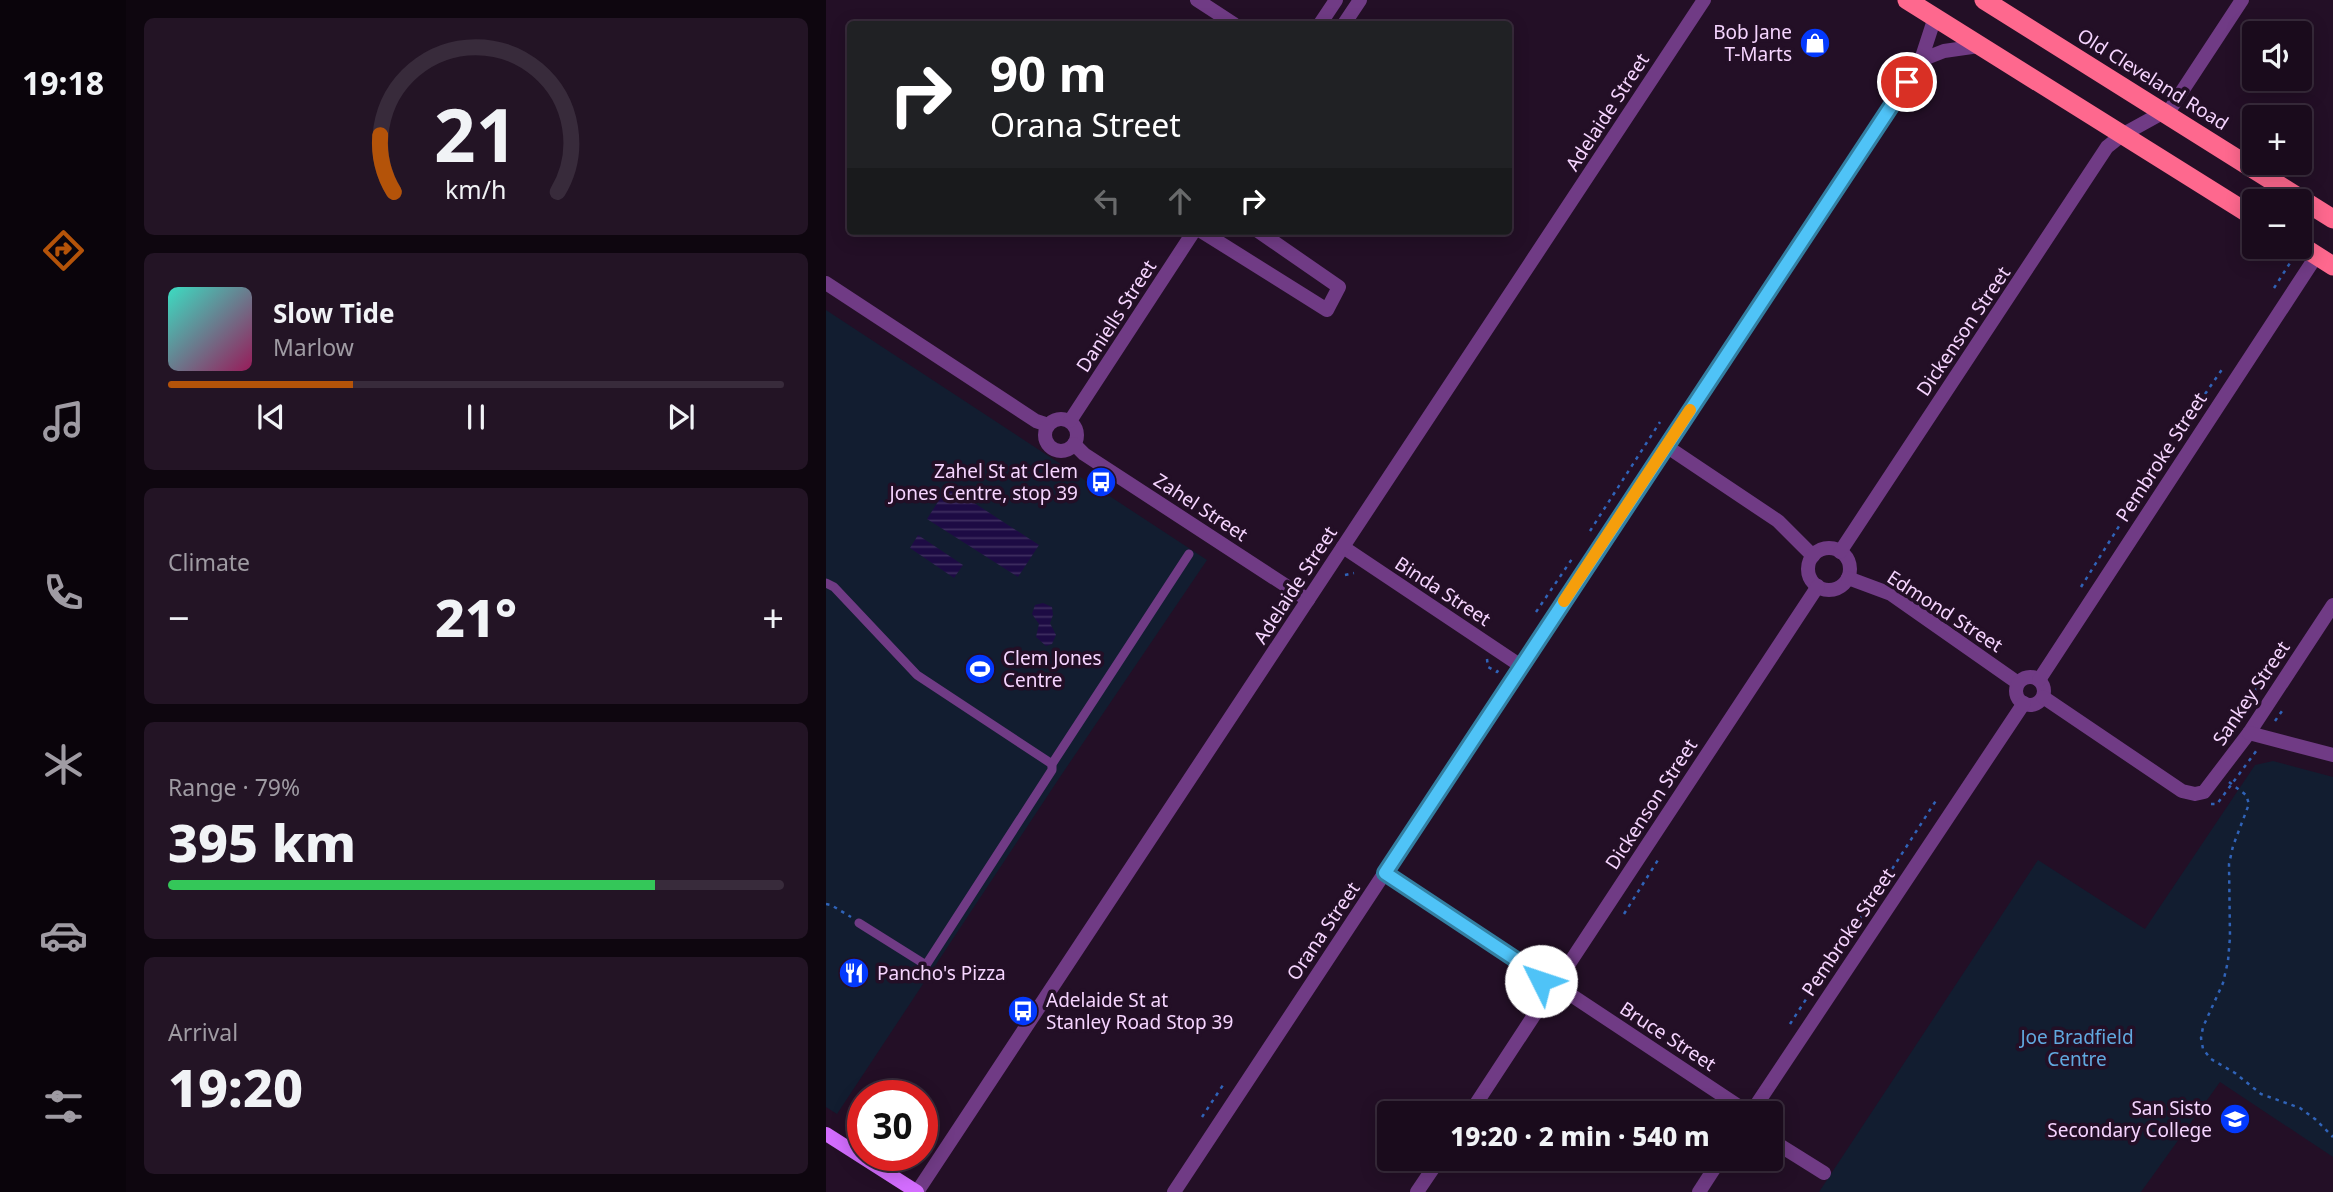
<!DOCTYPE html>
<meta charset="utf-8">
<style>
:root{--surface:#1a0b1c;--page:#231425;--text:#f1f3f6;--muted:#9f9ba3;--line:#382b3b;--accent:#b45309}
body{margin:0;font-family:"Noto Sans",sans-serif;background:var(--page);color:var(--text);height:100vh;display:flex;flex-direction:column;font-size:26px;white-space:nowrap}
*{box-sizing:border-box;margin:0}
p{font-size:23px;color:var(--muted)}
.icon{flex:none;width:38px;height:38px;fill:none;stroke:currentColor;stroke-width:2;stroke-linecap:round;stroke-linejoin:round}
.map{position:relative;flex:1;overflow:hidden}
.side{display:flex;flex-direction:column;gap:18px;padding:18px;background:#0e060f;width:700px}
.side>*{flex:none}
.hud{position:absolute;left:21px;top:21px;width:665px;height:214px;border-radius:7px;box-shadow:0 4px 18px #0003,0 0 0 2px var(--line);background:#202124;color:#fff;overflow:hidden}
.controls{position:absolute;left:1416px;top:21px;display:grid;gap:14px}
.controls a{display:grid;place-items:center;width:70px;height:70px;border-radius:7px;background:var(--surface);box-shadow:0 4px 18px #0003,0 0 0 2px var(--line);font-size:35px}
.speed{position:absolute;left:21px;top:1080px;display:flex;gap:14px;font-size:35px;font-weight:700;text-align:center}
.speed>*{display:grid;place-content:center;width:91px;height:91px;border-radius:50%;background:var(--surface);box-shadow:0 4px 18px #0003,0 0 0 2px var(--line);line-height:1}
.speed .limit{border:10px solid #d22;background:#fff;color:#111}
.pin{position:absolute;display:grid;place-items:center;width:60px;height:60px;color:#fff;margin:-30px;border:4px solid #fff;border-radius:50%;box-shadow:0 2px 7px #0007}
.me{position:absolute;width:77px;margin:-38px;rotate:311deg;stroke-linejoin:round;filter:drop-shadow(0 0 5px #0008)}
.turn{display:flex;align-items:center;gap:24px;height:147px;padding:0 28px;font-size:32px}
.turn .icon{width:91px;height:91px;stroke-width:2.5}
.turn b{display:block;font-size:49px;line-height:60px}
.lanes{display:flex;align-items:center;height:66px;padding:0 28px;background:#0003;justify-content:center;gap:35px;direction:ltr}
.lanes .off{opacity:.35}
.big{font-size:52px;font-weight:800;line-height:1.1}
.side .widget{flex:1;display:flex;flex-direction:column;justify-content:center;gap:10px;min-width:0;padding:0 24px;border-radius:10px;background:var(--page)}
.side .dial{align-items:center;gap:0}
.dial svg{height:182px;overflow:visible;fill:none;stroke:var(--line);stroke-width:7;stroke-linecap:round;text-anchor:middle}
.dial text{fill:var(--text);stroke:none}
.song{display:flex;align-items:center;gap:21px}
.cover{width:84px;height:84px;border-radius:10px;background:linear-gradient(135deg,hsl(170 70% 55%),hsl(330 70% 35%))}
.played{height:7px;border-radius:4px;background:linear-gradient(90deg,var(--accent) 30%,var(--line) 30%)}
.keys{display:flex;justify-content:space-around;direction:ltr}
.heat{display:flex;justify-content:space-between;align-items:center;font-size:38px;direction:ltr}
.charge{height:10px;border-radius:5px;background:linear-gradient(90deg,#34c759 79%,var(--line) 0)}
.trip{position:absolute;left:551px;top:1101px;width:406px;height:70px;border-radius:7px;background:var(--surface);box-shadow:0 4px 18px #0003,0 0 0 2px var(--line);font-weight:800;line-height:70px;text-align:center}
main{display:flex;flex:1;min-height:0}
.dock{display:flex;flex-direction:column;width:126px;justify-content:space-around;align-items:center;background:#0a040b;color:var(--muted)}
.dock .icon{width:49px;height:49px}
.dock .on{color:var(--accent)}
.dock b{font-size:32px;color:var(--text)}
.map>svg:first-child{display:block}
</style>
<main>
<nav class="dock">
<b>19:18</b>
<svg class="icon on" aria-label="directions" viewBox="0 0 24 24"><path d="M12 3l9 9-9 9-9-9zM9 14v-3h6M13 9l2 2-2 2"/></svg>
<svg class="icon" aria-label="music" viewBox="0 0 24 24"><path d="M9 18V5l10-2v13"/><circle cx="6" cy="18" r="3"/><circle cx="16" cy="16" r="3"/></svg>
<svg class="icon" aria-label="phone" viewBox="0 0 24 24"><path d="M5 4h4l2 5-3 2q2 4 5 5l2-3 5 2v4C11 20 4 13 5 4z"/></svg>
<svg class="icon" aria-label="climate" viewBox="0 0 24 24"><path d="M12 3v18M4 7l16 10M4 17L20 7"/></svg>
<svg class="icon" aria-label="car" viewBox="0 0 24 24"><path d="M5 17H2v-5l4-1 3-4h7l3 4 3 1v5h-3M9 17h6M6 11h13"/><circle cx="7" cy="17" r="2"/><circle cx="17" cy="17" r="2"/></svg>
<svg class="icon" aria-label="filters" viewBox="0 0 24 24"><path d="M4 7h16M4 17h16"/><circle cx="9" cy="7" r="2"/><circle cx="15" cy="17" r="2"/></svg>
</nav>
<section class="side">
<div class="widget dial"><svg viewBox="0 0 100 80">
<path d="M14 69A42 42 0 1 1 86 69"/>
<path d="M14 69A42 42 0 0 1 8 44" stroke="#b45309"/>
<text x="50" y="56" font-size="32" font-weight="700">21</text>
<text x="50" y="72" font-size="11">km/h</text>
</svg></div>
<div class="widget">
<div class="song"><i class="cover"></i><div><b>Slow Tide</b><p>Marlow</p></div></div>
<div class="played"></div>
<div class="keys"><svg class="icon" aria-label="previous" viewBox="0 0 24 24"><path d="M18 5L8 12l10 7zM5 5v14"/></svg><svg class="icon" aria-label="pause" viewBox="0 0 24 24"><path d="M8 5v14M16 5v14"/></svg><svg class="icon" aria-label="next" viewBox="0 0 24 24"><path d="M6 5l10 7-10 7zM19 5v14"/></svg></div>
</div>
<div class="widget"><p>Climate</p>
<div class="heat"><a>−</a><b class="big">21°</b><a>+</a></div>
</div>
<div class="widget"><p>Range · 79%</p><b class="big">395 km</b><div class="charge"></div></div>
<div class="widget"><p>Arrival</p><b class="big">19:20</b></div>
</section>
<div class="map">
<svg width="1507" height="1192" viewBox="0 0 1507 1192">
<defs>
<pattern id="water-rules" width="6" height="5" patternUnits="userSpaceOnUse" patternTransform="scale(1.75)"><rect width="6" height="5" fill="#1d0b44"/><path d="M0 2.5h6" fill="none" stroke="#3e2e60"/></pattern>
</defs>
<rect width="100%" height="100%" fill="#230f26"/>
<g fill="#121d30">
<polygon points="0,310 381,560 234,777 11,1114 0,1107"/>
<polygon points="1447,761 1507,777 1507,1157 1394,1082 1315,1192 993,1192 1212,860 1319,929 1429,765"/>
</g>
<g fill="url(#water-rules)">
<polygon points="122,486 213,545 192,577 101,519"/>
<polygon points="92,535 137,565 128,578 84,548"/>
<polygon points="217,603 226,607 227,615 224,623 230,635 226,644 220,646 210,637 213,624 206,614 209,605"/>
</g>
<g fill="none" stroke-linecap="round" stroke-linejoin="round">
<g stroke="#3063b8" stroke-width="2.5" stroke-dasharray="3.5 5" stroke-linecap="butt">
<polyline points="1448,288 1464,263"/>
<polyline points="1350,436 1397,368"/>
<polyline points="764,531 834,422"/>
<polyline points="519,575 528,573"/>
<polyline points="1255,587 1305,507"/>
<polyline points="710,612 746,559"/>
<polyline points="661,659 662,667 671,672 673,669"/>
<polyline points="1449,721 1456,711"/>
<polyline points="1401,732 1444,669"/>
<polyline points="1403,782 1420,795 1423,804 1407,846 1403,864 1404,937 1402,961 1397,983 1377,1027 1375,1038 1377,1049 1385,1059 1409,1073 1435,1094 1474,1108 1489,1119 1507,1137"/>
<polyline points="1385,804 1391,804 1431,750"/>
<polyline points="0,904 5,905 25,917"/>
<polyline points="798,914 832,860"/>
<polyline points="1034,919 1111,799"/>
<polyline points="476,964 493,940 500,937"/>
<polyline points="964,1024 1001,967"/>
<polyline points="376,1117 399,1082"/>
</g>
<g stroke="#703b85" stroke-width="9">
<polyline points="0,583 8,587 91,675 226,764"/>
<polyline points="33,923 100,965 226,770 226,764 363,554"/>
</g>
<g stroke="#703b85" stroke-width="14">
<polyline points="371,0 408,24"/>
<polyline points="494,24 510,0"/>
<polyline points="518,24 534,0"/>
<polyline points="1095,60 1118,51 1153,46"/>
<polyline points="375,231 501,310 513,287 432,231"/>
<polyline points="0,283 210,421 222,425"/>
<circle cx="235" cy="435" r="16"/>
<polyline points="244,421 368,231"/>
<polyline points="248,444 258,454 482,600"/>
<polyline points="840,446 952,521 987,556"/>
<polyline points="517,547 695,666"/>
<circle cx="1003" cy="569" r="21"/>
<polyline points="1014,552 1281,147 1296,135 1345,108 1416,0"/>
<polyline points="1022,578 1065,594 1192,683"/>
<circle cx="1204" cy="691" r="14"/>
<polyline points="1213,680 1491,255"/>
<polyline points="1217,697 1356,791 1369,794 1378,792 1423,733 1507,605"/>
<polyline points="1423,733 1507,755"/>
<polyline points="559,873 716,977"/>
<polyline points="737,973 992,586"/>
<polyline points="739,991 923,1113"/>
<polyline points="644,1113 722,994"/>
<polyline points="925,1113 1198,703"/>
<polyline points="945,1140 998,1173"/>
<polyline points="91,1192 878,0"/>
<polyline points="348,1192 1095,60 1109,17"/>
<polyline points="591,1192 614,1158"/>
<polyline points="873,1192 895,1158"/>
</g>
<polyline stroke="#d36dfe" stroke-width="14" points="0,1134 91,1192"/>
<g stroke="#fe688e" stroke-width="19">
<polyline points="1081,0 1428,217"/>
<polyline points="1158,0 1507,219"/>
<polyline points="1474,245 1507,266"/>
</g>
</g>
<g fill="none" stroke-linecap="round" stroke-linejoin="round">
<g stroke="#337fa1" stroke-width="18">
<polyline id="route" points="715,981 716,977 559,873 1081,82"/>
</g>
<use href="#route" stroke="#4fc3f7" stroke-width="12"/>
<polyline stroke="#f59e0b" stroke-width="12" points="738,601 864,410"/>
</g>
<defs>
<g id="shop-disc" transform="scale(1.575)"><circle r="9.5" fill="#0339fd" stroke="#230f26"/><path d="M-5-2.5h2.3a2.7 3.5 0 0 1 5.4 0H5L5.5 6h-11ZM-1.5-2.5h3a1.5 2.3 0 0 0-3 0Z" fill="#fff"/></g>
<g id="bus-disc" transform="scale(1.575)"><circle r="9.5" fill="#0339fd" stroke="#230f26"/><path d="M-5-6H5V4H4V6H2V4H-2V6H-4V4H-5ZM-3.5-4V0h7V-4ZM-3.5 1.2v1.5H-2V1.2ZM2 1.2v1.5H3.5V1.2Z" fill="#fff"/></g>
<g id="stadium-disc" transform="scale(1.575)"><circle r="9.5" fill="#0339fd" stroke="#230f26"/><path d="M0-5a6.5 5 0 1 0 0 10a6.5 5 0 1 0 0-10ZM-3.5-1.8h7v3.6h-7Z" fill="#fff"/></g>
<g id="restaurant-disc" transform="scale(1.575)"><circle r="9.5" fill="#0339fd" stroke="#230f26"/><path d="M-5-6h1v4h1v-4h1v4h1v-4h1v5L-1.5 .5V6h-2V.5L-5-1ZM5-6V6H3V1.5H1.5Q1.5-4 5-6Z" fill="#fff"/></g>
<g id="school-disc" transform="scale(1.575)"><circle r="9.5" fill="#0339fd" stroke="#230f26"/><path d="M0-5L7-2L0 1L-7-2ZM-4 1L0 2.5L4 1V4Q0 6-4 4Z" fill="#fff"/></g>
</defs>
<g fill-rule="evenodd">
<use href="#shop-disc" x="989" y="43"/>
<use href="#bus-disc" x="275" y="482"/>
<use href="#stadium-disc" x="154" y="669"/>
<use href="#restaurant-disc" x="28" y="973"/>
<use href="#bus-disc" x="197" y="1011"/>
<use href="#school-disc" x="1409" y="1119"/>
</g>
<g text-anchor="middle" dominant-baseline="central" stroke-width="7" stroke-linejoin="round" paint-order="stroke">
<g font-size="19" fill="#f6d5ff" stroke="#230f26" text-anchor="end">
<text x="966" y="32">Bob Jane<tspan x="966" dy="22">T-Marts</tspan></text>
<text x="252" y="471">Zahel St at Clem<tspan x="252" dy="22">Jones Centre, stop 39</tspan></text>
<text x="177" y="658" text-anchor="start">Clem Jones<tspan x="177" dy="22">Centre</tspan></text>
<text x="51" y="973" text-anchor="start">Pancho's Pizza</text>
<text x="220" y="1000" text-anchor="start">Adelaide St at<tspan x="220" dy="22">Stanley Road Stop 39</tspan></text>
<text x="1386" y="1108">San Sisto<tspan x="1386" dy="22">Secondary College</tspan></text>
</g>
<g font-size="19" fill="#f6d5ff" stroke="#230f26">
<text transform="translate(1327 79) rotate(32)">Old Cleveland Road</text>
<text transform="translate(781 112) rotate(-57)">Adelaide Street</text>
<text transform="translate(290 316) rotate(-57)">Daniells Street</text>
<text transform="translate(1137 331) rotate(-56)">Dickenson Street</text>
<text transform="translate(1335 457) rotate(-57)">Pembroke Street</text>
<text transform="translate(375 507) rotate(33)">Zahel Street</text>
<text transform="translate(469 585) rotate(-57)">Adelaide Street</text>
<text transform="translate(617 591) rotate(33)">Binda Street</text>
<text transform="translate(1119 611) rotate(33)">Edmond Street</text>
<text transform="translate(1425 693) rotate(-56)">Sankey Street</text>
<text transform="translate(825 804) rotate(-57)">Dickenson Street</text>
<text transform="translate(497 931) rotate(-56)">Orana Street</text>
<text transform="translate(1022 932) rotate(-56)">Pembroke Street</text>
<text transform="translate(842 1036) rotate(33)">Bruce Street</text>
</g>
<g font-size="19" fill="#61a9df" stroke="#230f26">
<text x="1251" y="1037">Joe Bradfield<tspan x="1251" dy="22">Centre</tspan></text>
</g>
</g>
</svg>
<div class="controls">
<a><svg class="icon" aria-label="sound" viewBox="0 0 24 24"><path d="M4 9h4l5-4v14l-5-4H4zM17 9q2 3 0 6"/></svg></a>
<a>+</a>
<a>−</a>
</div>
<div class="speed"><div class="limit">30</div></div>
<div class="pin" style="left:1081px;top:82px;background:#d93025"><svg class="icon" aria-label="arrive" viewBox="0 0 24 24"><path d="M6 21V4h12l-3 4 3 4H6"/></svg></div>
<svg class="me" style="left:715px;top:981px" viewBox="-20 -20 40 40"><circle r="19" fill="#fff"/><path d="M0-13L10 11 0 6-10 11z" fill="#4fc3f7"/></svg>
<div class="trip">19:20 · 2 min · 540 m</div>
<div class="hud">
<div class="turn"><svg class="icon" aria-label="right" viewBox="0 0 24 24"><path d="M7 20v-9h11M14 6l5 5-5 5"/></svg><div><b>90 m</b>Orana Street</div></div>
<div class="lanes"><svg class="icon off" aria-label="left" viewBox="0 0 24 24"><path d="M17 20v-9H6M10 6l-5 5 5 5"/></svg><svg class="icon off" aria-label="ahead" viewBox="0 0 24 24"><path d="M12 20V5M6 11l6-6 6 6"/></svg><svg class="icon" aria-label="right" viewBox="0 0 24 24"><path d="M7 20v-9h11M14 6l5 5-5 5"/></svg></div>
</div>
</div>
</main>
